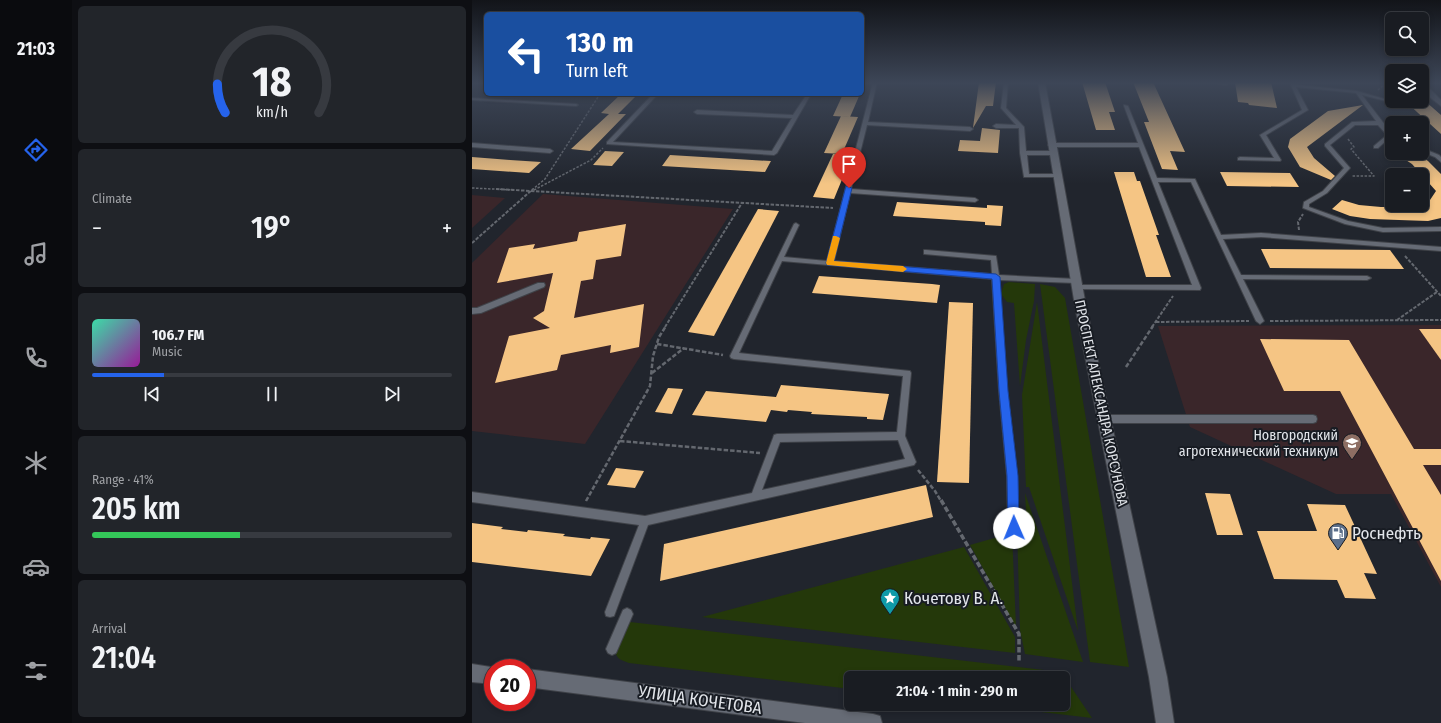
<!DOCTYPE html>
<meta charset="utf-8">
<style>
:root{--surface:#191c22;--page:#22252a;--text:#f1f3f6;--muted:#9fa1a5;--line:#373a40;--accent:#2563eb}
body{margin:0;font-family:"Fira Sans Condensed",sans-serif;background:var(--page);color:var(--text);height:100vh;display:flex;flex-direction:column;font-size:15px;white-space:nowrap}
*{box-sizing:border-box;margin:0}
p{font-size:13px;color:var(--muted)}
.icon{flex:none;width:22px;height:22px;fill:none;stroke:currentColor;stroke-width:2;stroke-linecap:round;stroke-linejoin:round}
.map{position:relative;flex:1;overflow:hidden}
.drawer{display:flex;flex-direction:column;gap:6px;padding:6px;background:#0e0f13;width:400px}
.drawer>*{flex:none}
.hud{position:absolute;left:12px;top:12px;width:380px;height:84px;border-radius:6px;box-shadow:0 2px 6px #0003,0 0 0 1px var(--line);background:#1a4fa0;color:#fff;overflow:hidden}
.buttons{position:absolute;left:913px;top:12px;display:grid;gap:8px}
.buttons a{display:grid;place-items:center;width:44px;height:44px;border-radius:6px;background:var(--surface);box-shadow:0 2px 6px #0003,0 0 0 1px var(--line);font-size:20px}
.speed{position:absolute;left:12px;top:659px;display:flex;gap:8px;font-size:20px;font-weight:700;text-align:center}
.speed>*{display:grid;place-content:center;width:52px;height:52px;border-radius:50%;background:var(--surface);box-shadow:0 2px 6px #0003,0 0 0 1px var(--line);line-height:1}
.speed .limit{border:6px solid #d22;background:#fff;color:#111}
.pin{position:absolute;display:grid;place-items:center;width:34px;height:34px;color:#fff;margin:-41px -17px;border-radius:50% 50% 50% 0;rotate:-45deg;box-shadow:0 0 4px #0007}
.pin .icon{rotate:45deg}
.me{position:absolute;width:44px;margin:-22px;rotate:359deg;stroke-linejoin:round;filter:drop-shadow(0 0 3px #0008)}
.turn{display:flex;align-items:center;gap:14px;height:84px;padding:0 16px;font-size:18px}
.turn .icon{width:52px;height:52px;stroke-width:2.5}
.turn b{display:block;font-size:28px;line-height:34px}
.big{font-size:30px;font-weight:600;line-height:1.1}
.drawer .tile{flex:1;display:flex;flex-direction:column;justify-content:center;gap:6px;min-width:0;padding:0 14px;border-radius:6px;background:var(--page)}
.drawer .dial{align-items:center;gap:0}
.dial svg{height:104px;overflow:visible;fill:none;stroke:var(--line);stroke-width:7;stroke-linecap:round;text-anchor:middle}
.dial text{fill:var(--text);stroke:none}
.song{display:flex;align-items:center;gap:12px}
.cover{width:48px;height:48px;border-radius:6px;background:linear-gradient(135deg,hsl(160 70% 55%),hsl(300 70% 35%))}
.played{height:4px;border-radius:2px;background:linear-gradient(90deg,var(--accent) 20%,var(--line) 20%)}
.keys{display:flex;justify-content:space-around;direction:ltr}
.heat{display:flex;justify-content:space-between;align-items:center;font-size:22px;direction:ltr}
.charge{height:6px;border-radius:3px;background:linear-gradient(90deg,#34c759 41%,var(--line) 0)}
.trip{position:absolute;left:372px;top:671px;width:226px;height:40px;border-radius:6px;background:var(--surface);box-shadow:0 2px 6px #0003,0 0 0 1px var(--line);font-weight:600;line-height:40px;text-align:center}
main{display:flex;flex:1;min-height:0}
.menu{display:flex;flex-direction:column;width:72px;justify-content:space-around;align-items:center;background:#0a0b0e;color:var(--muted)}
.menu .icon{width:28px;height:28px}
.menu .active{color:var(--accent)}
.menu b{font-size:18px;color:var(--text)}
.map>svg:first-child{display:block}
</style>
<main>
<nav class="menu">
<b>21:03</b>
<svg class="icon active" aria-label="directions" viewBox="0 0 24 24"><path d="M12 3l9 9-9 9-9-9zM9 14v-3h6M13 9l2 2-2 2"/></svg>
<svg class="icon" aria-label="music" viewBox="0 0 24 24"><path d="M9 18V5l10-2v13"/><circle cx="6" cy="18" r="3"/><circle cx="16" cy="16" r="3"/></svg>
<svg class="icon" aria-label="phone" viewBox="0 0 24 24"><path d="M5 4h4l2 5-3 2q2 4 5 5l2-3 5 2v4C11 20 4 13 5 4z"/></svg>
<svg class="icon" aria-label="climate" viewBox="0 0 24 24"><path d="M12 3v18M4 7l16 10M4 17L20 7"/></svg>
<svg class="icon" aria-label="car" viewBox="0 0 24 24"><path d="M5 17H2v-5l4-1 3-4h7l3 4 3 1v5h-3M9 17h6M6 11h13"/><circle cx="7" cy="17" r="2"/><circle cx="17" cy="17" r="2"/></svg>
<svg class="icon" aria-label="filters" viewBox="0 0 24 24"><path d="M4 7h16M4 17h16"/><circle cx="9" cy="7" r="2"/><circle cx="15" cy="17" r="2"/></svg>
</nav>
<section class="drawer">
<div class="tile dial"><svg viewBox="0 0 100 80">
<path d="M14 69A42 42 0 1 1 86 69"/>
<path d="M14 69A42 42 0 0 1 8 47" stroke="#2563eb"/>
<text x="50" y="56" font-size="32" font-weight="700">18</text>
<text x="50" y="72" font-size="11">km/h</text>
</svg></div>
<div class="tile"><p>Climate</p>
<div class="heat"><a>−</a><b class="big">19°</b><a>+</a></div>
</div>
<div class="tile">
<div class="song"><i class="cover"></i><div><b>106.7 FM</b><p>Music</p></div></div>
<div class="played"></div>
<div class="keys"><svg class="icon" aria-label="previous" viewBox="0 0 24 24"><path d="M18 5L8 12l10 7zM5 5v14"/></svg><svg class="icon" aria-label="pause" viewBox="0 0 24 24"><path d="M8 5v14M16 5v14"/></svg><svg class="icon" aria-label="next" viewBox="0 0 24 24"><path d="M6 5l10 7-10 7zM19 5v14"/></svg></div>
</div>
<div class="tile"><p>Range · 41%</p><b class="big">205 km</b><div class="charge"></div></div>
<div class="tile"><p>Arrival</p><b class="big">21:04</b></div>
</section>
<div class="map">
<svg width="969" height="723" viewBox="0 0 969 723">
<rect width="100%" height="100%" fill="#21252d"/>
<g fill="#3a262a">
<polygon points="71,194 261,209 113,444 0,431 0,263"/>
<polygon points="0,195 33,198 0,228"/>
<polygon points="969,325 969,587 919,494 864,494 718,427 686,326"/>
</g>
<g fill="#24380a">
<polygon points="537,282 563,284 562,301 554,340 548,386 542,303 535,302 529,294 532,284"/>
<polygon points="568,284 583,287 593,298 657,667 618,662"/>
<polygon points="565,302 606,631 557,487 554,487 550,395"/>
<polygon points="553,493 611,662 553,654 548,630 545,528 555,528"/>
<polygon points="540,533 544,627 498,545"/>
<polygon points="492,547 543,637 543,653 230,617"/>
<path d="M158,622L589,672L620,718L503,704H591V678H379V689L157,663C152,661 146,660 144,654C142,645 152,627 158,622Z"/>
</g>
<g fill="#f5c584">
<polygon points="507,82 524,82 521,106 514,106 501,128"/>
<polygon points="610,82 633,82 643,112 637,112 643,130 624,130"/>
<polygon points="661,82 681,82 713,152 698,151 706,170 690,169 672,122 677,122"/>
<polygon points="763,82 799,82 805,108 777,105 776,103 766,102"/>
<polygon points="149,94 166,94 146,114 154,114 118,151 99,149 137,114 129,113"/>
<polygon points="371,94 388,94 378,117 361,116"/>
<polygon points="933,101 953,101 969,115 969,134"/>
<polygon points="891,105 835,147 842,158 863,176 859,180 828,167 816,147 818,139 856,111"/>
<polygon points="369,116 386,117 370,154 352,153"/>
<polygon points="510,128 528,130 526,153 486,151 488,140 508,141"/>
<polygon points="133,151 152,152 140,166 121,165"/>
<polygon points="923,153 944,153 956,161 969,174 969,218 956,221 898,219 878,216 860,209 870,200 887,205 909,207 940,207 956,203 964,191 940,164"/>
<polygon points="361,154 380,155 362,199 341,197"/>
<polygon points="198,155 280,160 299,161 293,172 190,166"/>
<polygon points="0,157 38,160 69,162 57,173 0,169"/>
<polygon points="642,172 662,172 665,181 668,181 687,235 684,235 699,277 674,277"/>
<polygon points="748,172 818,173 827,187 755,186"/>
<polygon points="425,202 515,208 515,205 531,206 529,226 513,225 513,222 421,216"/>
<polygon points="286,209 307,211 242,336 216,332"/>
<polygon points="154,224 149,256 124,260 121,279 109,281 102,318 172,304 167,347 138,353 139,345 89,355 85,370 23,383 37,336 78,328 61,318 72,311 81,273 25,283 37,248 63,244 61,249 105,241 107,232"/>
<polygon points="789,249 918,250 932,269 798,268"/>
<polygon points="347,276 460,284 468,285 465,303 340,293"/>
<polygon points="477,302 501,303 497,483 465,482"/>
<polygon points="947,329 969,329 969,360"/>
<polygon points="788,339 877,340 942,449 969,449 969,465 951,465 969,495 969,581 868,391 812,391"/>
<polygon points="309,385 417,394 411,420 395,419 395,417 339,414 340,412 316,410 315,412 299,410 294,422 220,415 234,391 304,397"/>
<polygon points="196,388 211,389 200,414 183,412"/>
<polygon points="144,468 172,471 163,488 135,485"/>
<polygon points="454,485 461,517 188,581 192,544"/>
<polygon points="733,493 758,494 771,535 745,535"/>
<polygon points="835,504 873,505 905,574 892,573 904,599 873,598 865,580 802,579 785,531 845,531"/>
<polygon points="0,523 31,527 29,529 55,532 56,530 93,534 91,536 118,539 119,537 138,539 119,576 0,562"/>
</g>
<g fill="none" stroke-linecap="round" stroke-linejoin="round">
<g stroke="#3f4248" stroke-width="2">
<g id="service">
<path d="M401,82H405L396,122L498,127L501,129L498,131L395,125L379,189L503,198L506,200L503,202L378,193L362,261L520,274L519,260L452,254V250H454L524,256L527,275L604,279L608,281L604,283L527,280L535,391L545,476L546,529L545,532L541,534L537,532L536,529L535,476L527,391L520,279L310,261L267,353L438,371L439,373L433,436L444,462L442,465L176,525L142,616L138,617L134,616L133,612L167,525L0,502V492L173,516L280,493L301,438L302,435L305,434L425,432L431,376L262,359L259,358L258,356L322,224L324,223L327,225L312,257L355,261ZM426,440L433,459L290,490L308,442Z"/>
<polygon points="532,82 536,82 534,108 552,127 554,151 580,151 583,153 580,155 555,155 557,174 584,174 586,175 586,177 552,177 548,153 547,128 524,128 521,126 524,124 544,125 529,108"/>
<polygon points="734,82 756,82 756,84 754,85"/>
<polygon points="819,84 885,91 916,100 914,101 890,95 920,134 920,139 917,138 906,148 902,148 902,146 915,135 906,125 883,125 858,145 878,168 855,193 837,204 837,207 876,221 911,228 969,227 969,231 911,232 873,224 831,208 832,202 851,191 872,168 853,146 853,144 880,122 904,121 884,93 824,87 836,110 794,135 809,160 808,161 766,160 766,158 768,157 802,158 788,135 830,110 819,85"/>
<polygon points="181,94 186,94 141,142 300,151 320,118 225,114 222,112 225,110 321,115 335,94 339,94 305,153 302,155 135,144 135,142"/>
<polygon points="0,98 104,104 106,105 104,106 0,100"/>
<polygon points="652,105 656,106 685,178 723,179 749,235 789,233 969,247 969,251 789,237 751,239 769,275 895,276 899,278 895,280 771,279 792,321 788,324 784,321 719,182 686,182 729,288 728,290 602,289 601,287 605,285 720,285 667,147 579,147 576,145 579,143 666,143 652,106"/>
<polygon points="0,143 78,149 81,151 78,153 0,147"/>
<polygon points="950,148 967,155 969,157 969,162 963,157 950,152"/>
<polygon points="66,283 72,283 73,285 72,287 9,313 0,314 0,308 5,308"/>
<polygon points="632,415 841,415 844,416 845,419 844,422 841,423 632,423 629,422 628,419 629,416"/>
<polygon points="155,608 159,610 161,614 144,653 140,655 136,653 134,649 151,610"/>
</g>
</g>
<g stroke="#3f4248" stroke-width="2">
<polygon id="minor" points="950,87 956,87 969,100 969,106 950,91"/>
</g>
<g stroke="#3f4248" stroke-width="2">
<polygon id="tertiary" points="566,82 573,82 614,306 695,677 702,723 684,723 677,677 603,306"/>
</g>
<g stroke="#3f4248" stroke-width="2">
<g id="secondary">
<polygon points="0,664 25,668 21,668 21,684 0,682"/>
<polygon points="55,669 401,714 408,716 410,723 333,723 55,687"/>
</g>
</g>
<g stroke="#64686f" stroke-width="1.5" stroke-dasharray="2.5 1.5" stroke-linecap="butt">
<polyline points="906,90 915,82"/>
<polyline points="876,139 882,147 879,149 902,176 880,176"/>
<polyline points="0,188 42,190"/>
<polyline points="60,190 73,179 128,94"/>
<polyline points="62,190 119,160 131,148"/>
</g>
<g stroke="#64686f" stroke-width="2" stroke-dasharray="3.5 1.5" stroke-linecap="butt">
<polyline points="24,189 361,208"/>
<polyline points="827,230 826,222 831,214"/>
<polyline points="0,243 61,189"/>
<polyline points="933,256 969,296"/>
<polyline points="925,320 965,292"/>
<polyline points="798,321 969,320"/>
<polyline points="684,322 777,321"/>
<polyline points="193,327 270,203"/>
<polyline points="680,327 701,296"/>
</g>
<g stroke="#64686f" stroke-width="2.5" stroke-dasharray="4.5 2" stroke-linecap="butt">
<polyline points="185,344 251,355"/>
<polyline points="654,367 681,326"/>
<polyline points="180,373 212,348"/>
<polyline points="148,441 288,453"/>
<polyline points="446,470 463,491 469,501"/>
<polyline points="114,501 178,386 181,356 187,337 194,326"/>
</g>
<polyline stroke="#64686f" stroke-width="3.5" stroke-dasharray="5.5 2.5" stroke-linecap="butt" points="469,500 547,634 547,661"/>
<use href="#service" fill="#666b75" fill-rule="evenodd"/>
<use href="#minor" fill="#666b75" fill-rule="evenodd"/>
<use href="#tertiary" fill="#666b75" fill-rule="evenodd"/>
<use href="#secondary" fill="#666b75" fill-rule="evenodd"/>
</g>
<linearGradient id="sky" x2="0" y2="1"><stop stop-color="#121419"/><stop offset="0.45" stop-color="#3d4657"/><stop offset="1" stop-color="#3d4657" stop-opacity="0"/></linearGradient>
<rect width="969" height="184" fill="url(#sky)"/>
<polygon fill="#2563eb" stroke="#184099" points="374,186 380,188 362,261 524,274 528,277 536,391 546,476 547,528 546,532 542,534 537,532 536,528 535,476 527,391 520,279 355,265 354,263"/>
<polygon fill="#f59e0b" points="361,236 364,236 368,238 362,261 431,266 435,269 431,272 355,265 354,263"/>
<defs>
<g id="university-pin" transform="scale(1)"><path d="M0 17L-7.5 6A9.5 9.5 0 1 1 7.5 6Z" fill="#8d6e63" stroke="#181c23"/><path d="M0-5L7-2L0 1L-7-2ZM-4 1L0 2.5L4 1V4Q0 6-4 4Z" fill="#fff"/></g>
<g id="fuel-pin" transform="scale(1)"><path d="M0 17L-7.5 6A9.5 9.5 0 1 1 7.5 6Z" fill="#5c6f8a" stroke="#181c23"/><path d="M-5.5-6h7V0h2V4h1.3V-2.5L3-4.5l.8-.8L6-3V5H2.5V1h-1V6h-7ZM-4.2-4.7v3.2H.2V-4.7Z" fill="#fff"/></g>
<g id="sight-pin" transform="scale(1)"><path d="M0 17L-7.5 6A9.5 9.5 0 1 1 7.5 6Z" fill="#0f9aa8" stroke="#181c23"/><path d="M0-6L1.8-2.2L6-1.7L2.9 1.2L3.7 5.4L0 3.3L-3.7 5.4L-2.9 1.2L-6-1.7L-1.8-2.2Z" fill="#fff"/></g>
</defs>
<g fill-rule="evenodd">
<use href="#university-pin" x="880" y="443"/>
<use href="#fuel-pin" x="866" y="533"/>
<use href="#sight-pin" x="418" y="598"/>
</g>
<g text-anchor="middle" dominant-baseline="central" stroke-width="4" stroke-linejoin="round" paint-order="stroke">
<g font-size="14" fill="#e2e5ea" stroke="#181c23">
<text transform="translate(629 403) rotate(78)">ПРОСПЕКТ АЛЕКСАНДРА КОРСУНОВА</text>
</g>
<g font-size="14" fill="#e2e5ea" stroke="#181c23" text-anchor="end">
<text x="866" y="435">Новгородский<tspan x="866" dy="16">агротехнический техникум</tspan></text>
</g>
<g font-size="17" fill="#e2e5ea" stroke="#181c23" text-anchor="start">
<text x="880" y="533">Роснефть</text>
<text x="432" y="598">Кочетову В. А.</text>
</g>
<g font-size="17" fill="#e2e5ea" stroke="#181c23">
<text transform="translate(228 700) rotate(8)">УЛИЦА КОЧЕТОВА</text>
</g>
</g>
</svg>
<div class="buttons">
<a><svg class="icon" aria-label="search" viewBox="0 0 24 24"><circle cx="10" cy="10" r="6"/><path d="M15 15l6 6"/></svg></a>
<a><svg class="icon" aria-label="layers" viewBox="0 0 24 24"><path d="M12 4l9 5-9 5-9-5zM3 14l9 5 9-5"/></svg></a>
<a>+</a>
<a>−</a>
</div>
<div class="speed"><div class="limit">20</div></div>
<div class="pin" style="left:377px;top:188px;background:#d93025"><svg class="icon" aria-label="arrive" viewBox="0 0 24 24"><path d="M6 21V4h12l-3 4 3 4H6"/></svg></div>
<svg class="me" style="left:542px;top:528px" viewBox="-20 -20 40 40"><circle r="19" fill="#fff"/><path d="M0-13L10 11 0 6-10 11z" fill="#2563eb"/></svg>
<div class="trip">21:04 · 1 min · 290 m</div>
<div class="hud">
<div class="turn"><svg class="icon" aria-label="left" viewBox="0 0 24 24"><path d="M17 20v-9H6M10 6l-5 5 5 5"/></svg><div><b>130 m</b>Turn left</div></div>
</div>
</div>
</main>
